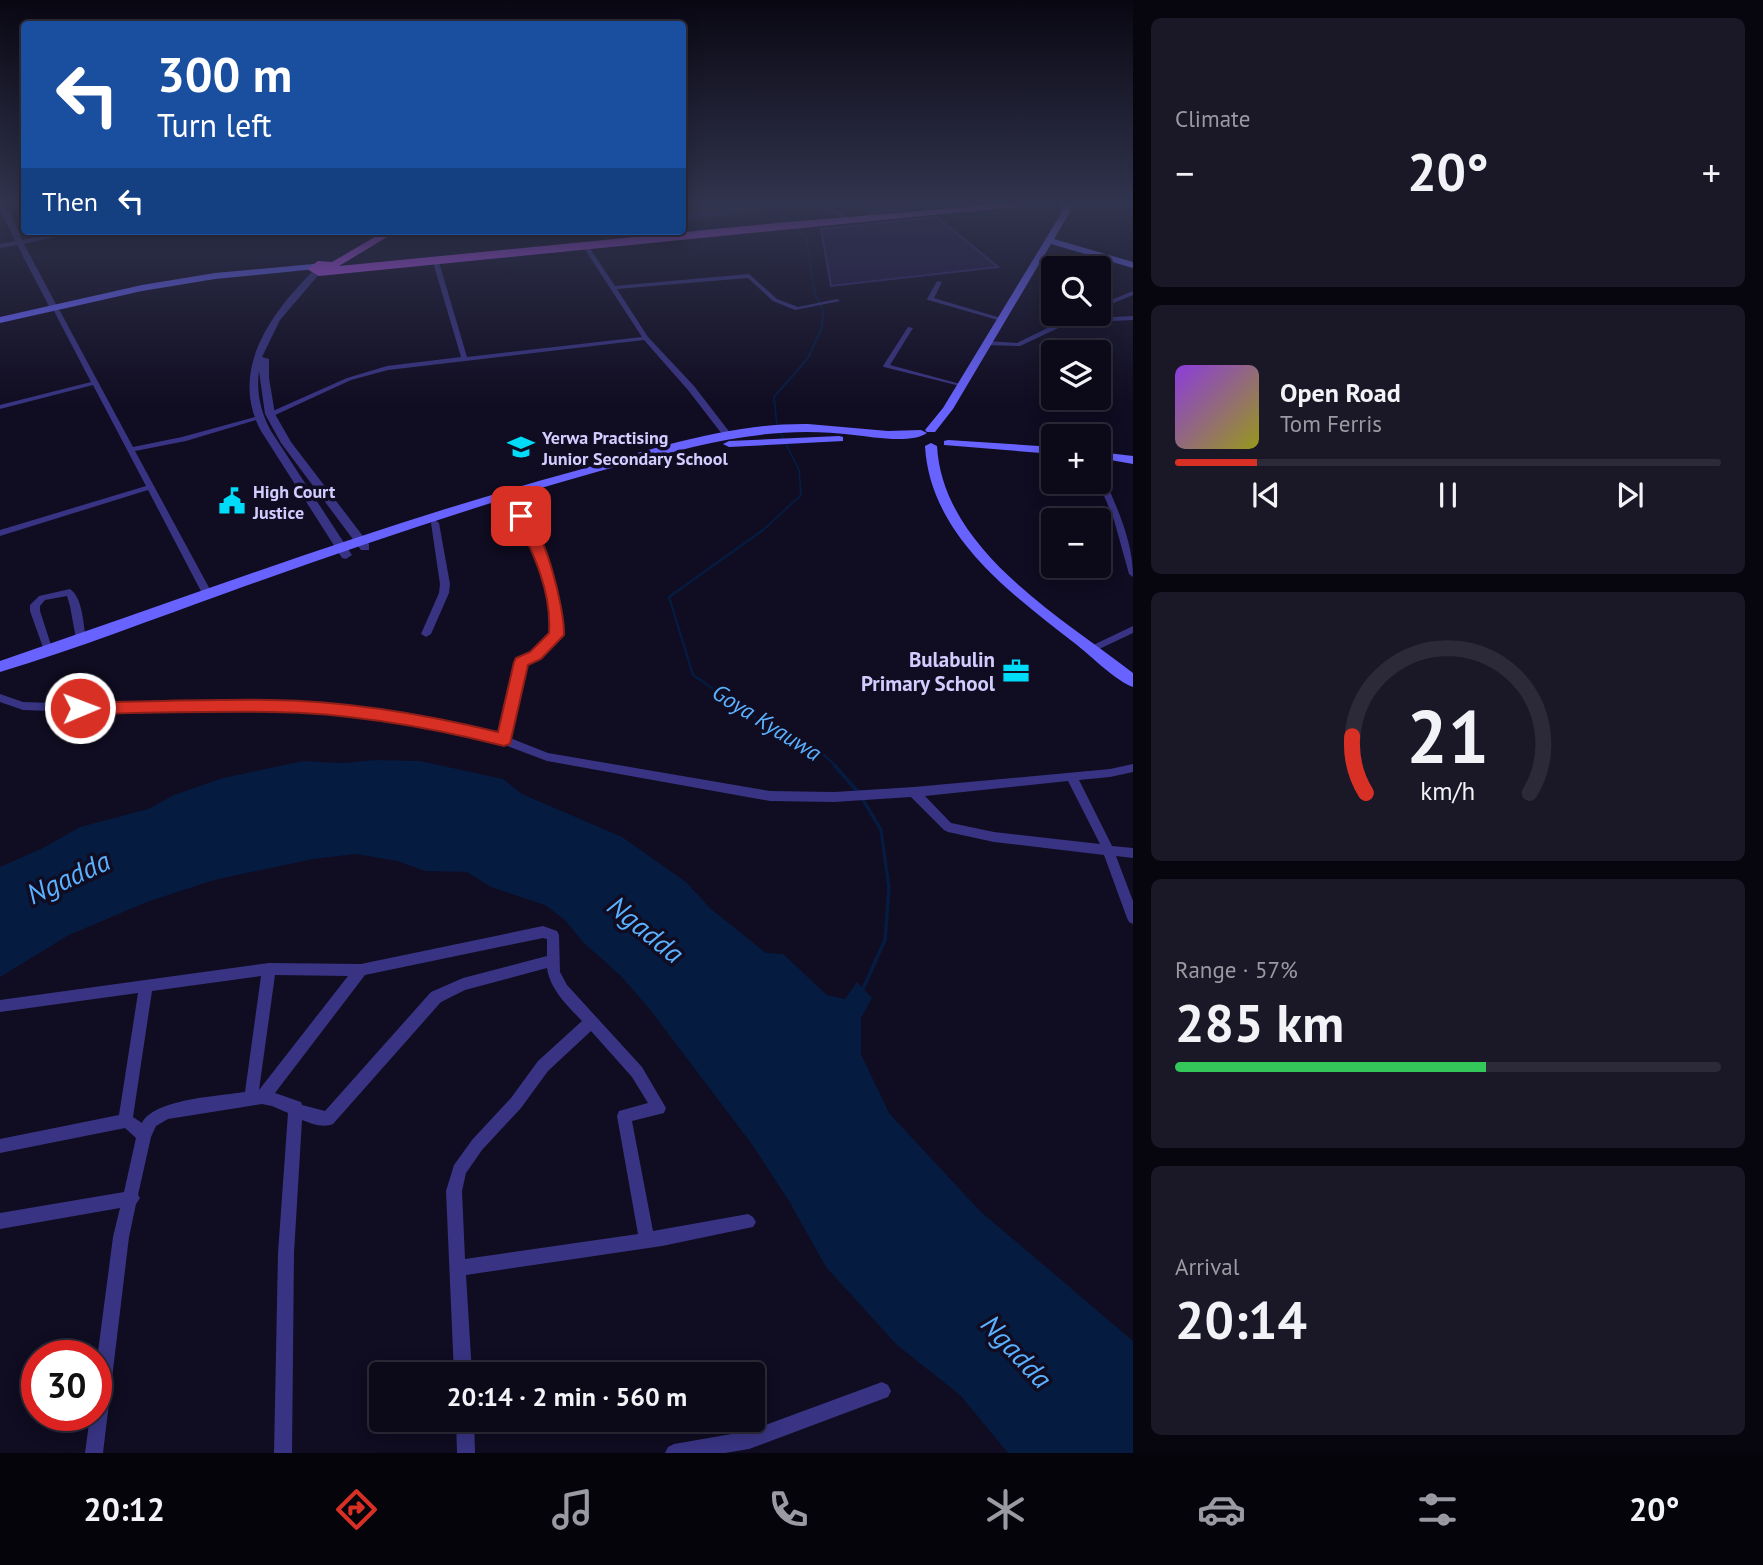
<!DOCTYPE html>
<meta charset="utf-8">
<style>
:root{--surface:#0c0919;--page:#1a1726;--text:#f1f3f6;--muted:#9a9aa2;--line:#2c2a38;--accent:#d93025}
body{margin:0;font-family:"PT Sans",sans-serif;background:var(--page);color:var(--text);height:100vh;display:flex;flex-direction:column;font-size:26px;white-space:nowrap}
*{box-sizing:border-box;margin:0}
p{font-size:23px;color:var(--muted)}
.icon{flex:none;width:38px;height:38px;fill:none;stroke:currentColor;stroke-width:2;stroke-linecap:round;stroke-linejoin:round}
.map{position:relative;flex:1;overflow:hidden}
.side{display:flex;flex-direction:column;gap:18px;padding:18px;background:#07050e;width:630px}
.side>*{flex:none}
.guide{position:absolute;left:21px;top:21px;width:665px;height:214px;border-radius:7px;box-shadow:0 4px 18px #0003,0 0 0 2px var(--line);background:#1a4fa0;color:#fff;overflow:hidden}
.controls{position:absolute;left:1041px;top:256px;display:grid;gap:14px}
.controls a{display:grid;place-items:center;width:70px;height:70px;border-radius:7px;background:var(--surface);box-shadow:0 4px 18px #0003,0 0 0 2px var(--line);font-size:35px}
.speed{position:absolute;left:21px;top:1340px;display:flex;gap:14px;font-size:35px;font-weight:700;text-align:center}
.speed>*{display:grid;place-content:center;width:91px;height:91px;border-radius:50%;background:var(--surface);box-shadow:0 4px 18px #0003,0 0 0 2px var(--line);line-height:1}
.speed .limit{border:10px solid #d22;background:#fff;color:#111}
.pin{position:absolute;display:grid;place-items:center;width:60px;height:60px;color:#fff;margin:-30px;border-radius:14px;box-shadow:0 4px 10px #0006}
.me{position:absolute;width:77px;margin:-38px;rotate:89deg;stroke-linejoin:round;filter:drop-shadow(0 0 5px #0008)}
.turn{display:flex;align-items:center;gap:24px;height:147px;padding:0 21px;font-size:32px}
.turn .icon{width:91px;height:91px;stroke-width:2.5}
.turn b{display:block;font-size:49px;line-height:60px}
.then{display:flex;align-items:center;height:66px;padding:0 21px;background:#0003;gap:14px;font-size:26px}
.big{font-size:52px;font-weight:800;line-height:1.1}
.side .tile{flex:1;display:flex;flex-direction:column;justify-content:center;gap:10px;min-width:0;padding:0 24px;border-radius:10px;background:var(--page)}
.side .dial{align-items:center;gap:0}
.dial svg{height:182px;overflow:visible;fill:none;stroke:var(--line);stroke-width:7;stroke-linecap:round;text-anchor:middle}
.dial text{fill:var(--text);stroke:none}
.song{display:flex;align-items:center;gap:21px}
.cover{width:84px;height:84px;border-radius:10px;background:linear-gradient(135deg,hsl(270 70% 55%),hsl(60 70% 35%))}
.played{height:7px;border-radius:4px;background:linear-gradient(90deg,var(--accent) 15%,var(--line) 15%)}
.keys{display:flex;justify-content:space-around;direction:ltr}
.heat{display:flex;justify-content:space-between;align-items:center;font-size:38px;direction:ltr}
.charge{height:10px;border-radius:5px;background:linear-gradient(90deg,#34c759 57%,var(--line) 0)}
.trip{position:absolute;left:369px;top:1362px;width:396px;height:70px;border-radius:7px;background:var(--surface);box-shadow:0 4px 18px #0003,0 0 0 2px var(--line);font-weight:800;line-height:70px;text-align:center}
.tab-bar{display:flex;height:112px;justify-content:space-around;align-items:center;background:#05040a;color:var(--muted)}
.tab-bar .icon{width:49px;height:49px}
.tab-bar .on{color:var(--accent)}
.tab-bar b{font-size:32px;color:var(--text)}
main{display:flex;flex:1;min-height:0}
.map>svg:first-child{display:block}
</style>
<main>
<div class="map">
<svg width="1133" height="1453" viewBox="0 0 1133 1453">
<rect width="100%" height="100%" fill="#100c21"/>
<polygon fill="#0f2b2b" points="683,203 758,203 766,212 683,222"/>
<polygon fill="#061b40" points="376,760 420,761 503,779 522,794 622,837 686,882 710,908 766,953 783,954 827,995 845,999 857,982 872,998 861,1018 861,1054 889,1113 980,1211 1133,1341 1133,1453 1008,1453 960,1395 897,1345 826,1267 789,1201 751,1143 651,1011 622,977 583,942 565,920 545,905 491,887 467,872 425,871 397,861 356,854 313,859 214,880 147,902 69,935 0,977 0,867 45,847 80,827 148,809 174,795 223,778 303,761 343,763"/>
<g fill="none" stroke-linecap="round" stroke-linejoin="round">
<g stroke="#061b40" stroke-width="2">
<polyline points="767,203 788,222"/>
<polyline points="777,426 774,397 808,358 822,327 823,310 815,294 806,236 796,228"/>
<polyline points="761,532 801,495 799,470 780,432"/>
</g>
<polyline stroke="#061b40" stroke-width="2.5" points="763,530 669,597 693,675 759,720 812,744 837,767"/>
<g stroke="#061b40" stroke-width="3.5">
<polyline points="835,766 859,793"/>
<polyline points="862,798 881,830 889,888 885,940 862,991"/>
</g>
</g>
<g fill="#201743" stroke="#372771" stroke-width="2">
<polygon points="867,203 916,203 920,208 876,212"/>
<polygon points="937,217 998,267 831,286 821,229"/>
</g>
<g fill="none" stroke-linecap="round" stroke-linejoin="round">
<g fill="#383483" fill-rule="evenodd">
<polygon points="774,203 790,203 689,219 682,216 682,213 690,215"/>
<polygon points="814,203 821,203 848,217 843,218"/>
<polygon points="858,203 863,203 874,214 874,216 870,216"/>
<polygon points="918,203 924,203 934,211 929,212"/>
<polygon points="585,243 587,244 615,286 749,274 777,299 798,307 837,299 840,301 795,310 773,301 748,278 617,289 648,337 694,386 731,434 732,436 728,438 725,438 688,390 644,340 388,370 351,380 273,416 266,414 347,378 387,366 461,357 432,259 435,257 438,259 467,357 642,337 582,245"/>
<polygon points="937,281 942,282 934,298 1004,319 1001,321 928,300 927,299"/>
<polygon points="1133,291 1133,295 1099,309 1099,305"/>
<polygon points="57,309 60,311 133,447 182,437 259,416 263,418 186,441 135,451 213,595 211,597 205,597 203,595 148,490 0,536 0,530 146,486 93,385 0,409 0,405 91,382 54,311"/>
<polygon points="1078,313 1087,313 1077,319 1133,316 1133,320 1069,323 1020,346 987,345 984,343 987,341 1017,343"/>
<polygon points="908,327 913,328 890,365 964,385 964,387 884,367 883,366"/>
<path d="M1099,473L1103,475C1117,508 1133,541 1133,577L1129,574L1114,520L1098,481H1099Z"/>
<path d="M509,498H515L516,500C533,530 574,604 559,637C553,651 538,658 525,664L510,738L548,753L770,791L834,792L914,787L1110,769L1133,764V772L1110,777L1079,780L1112,846L1133,848V858L1116,856L1133,901V924L1129,922L1127,918L1104,855L994,842L948,832L944,830L911,797L834,802L770,801L547,761L502,744L440,728L321,713L273,710L80,712L23,710L0,702V694L23,702L80,704L273,702L321,705L440,720L500,735L516,662C526,653 543,650 550,636C565,606 523,528 508,500ZM1068,781L1100,844L994,832L951,823L925,796Z"/>
<polygon points="435,520 439,523 450,584 449,593 431,634 426,637 421,634 439,593 440,584 431,523"/>
<path d="M70,589C83,598 83,624 86,639L81,642L76,639L70,606L67,596L45,600L40,606V611L53,651L51,653H45L30,611V605L39,596Z"/>
<polygon points="1133,626 1133,633 1095,651 1092,652 1087,649 1089,647"/>
<path d="M543,926L557,931L559,935L560,972L567,985L642,1067L666,1108L664,1113L632,1121L653,1231L748,1214L753,1217L756,1222L753,1227L662,1246L466,1275L472,1374H454L446,1191L454,1165L472,1140L511,1098L538,1061L582,1021C568,1006 550,990 547,968L465,990L441,1002L333,1124C323,1128 312,1124 302,1120L294,1253L292,1453H274L278,1253L288,1113L272,1106L262,1104L168,1119L156,1126L151,1137L138,1195L140,1198L136,1204L129,1237L103,1453H85L90,1416H96V1367L113,1237L120,1208L0,1229V1213L124,1192L136,1138L125,1128L0,1153V1139L119,1115L138,993L0,1012V1000L269,963L361,964ZM543,938L547,939V956L463,978L431,992L325,1111L302,1105L301,1102L275,1093L365,975ZM275,975L348,976L259,1090ZM261,976L245,1092C219,1096 154,1099 142,1123L133,1117L152,991ZM591,1031L632,1077L648,1103L619,1111L617,1116L638,1234L465,1259L462,1191L466,1173L482,1150L521,1108L548,1071Z"/>
<polygon points="882,1382 888,1385 891,1391 888,1397 749,1449 725,1453 665,1453 668,1447 674,1444 749,1431"/>
<polygon points="456,1419 474,1419 475,1453 457,1453"/>
</g>
<g fill="#383483" fill-rule="evenodd">
<polygon points="0,203 11,213 22,240 68,231 84,231 24,244 58,308 57,310 50,308 17,245 0,248 0,244 15,241 0,209"/>
<path d="M314,270L321,272L280,320L262,357L269,359V378L275,414L291,442L369,544V550H361L281,443L265,414L259,371C256,392 261,413 271,431L352,555L346,559L342,558L261,431C228,370 272,312 314,270Z"/>
</g>
<g fill="#6863ff" fill-rule="evenodd">
<polygon points="1061,203 1069,203 1070,212 1054,239 1133,262 1133,268 1051,244 953,409 935,432 927,432 925,430 943,408 1062,212"/>
<polygon points="313,264 316,265 316,269 215,279 142,291 0,323 0,317 142,285 215,273"/>
<path d="M808,424L888,431L921,430L927,433C912,444 872,437 854,435C798,428 748,434 693,447C535,485 382,537 229,592C153,619 77,649 0,672V661C191,596 380,524 575,471C650,450 729,423 808,424Z"/>
<polygon points="839,436 843,437 843,441 729,447 723,444 729,441"/>
<polygon points="948,440 1054,447 1054,454 944,445 944,441"/>
<path d="M931,443L937,446C943,549 1059,616 1133,673V687C1116,681 1092,657 1077,645C1013,595 930,536 925,446Z"/>
<polygon points="1099,452 1133,456 1133,464 1099,458"/>
</g>
<polygon fill="#c053ff" fill-rule="evenodd" points="1014,203 1054,203 319,276 307,269 318,261 332,262 385,231 397,231 339,266 777,223"/>
</g>
<linearGradient id="sky" x2="0" y2="1"><stop stop-color="#090712"/><stop offset="0.5" stop-color="#31344e"/><stop offset="1" stop-color="#31344e" stop-opacity="0"/></linearGradient>
<rect width="1133" height="407" fill="url(#sky)"/>
<path fill="#d93025" stroke="#8d1f18" stroke-width="2" d="M521,512C544,521 565,611 564,635L541,659L528,665L510,744L504,746C429,727 350,713 272,712C208,711 144,713 80,714L72,708L80,702C144,702 208,699 272,700C347,701 424,714 498,732L514,662L516,658L530,652L549,633C552,592 533,552 515,516Z"/>
<defs>
<g id="school-bare" transform="scale(2.1)"><path d="M0-5L7-2L0 1L-7-2ZM-4 1L0 2.5L4 1V4Q0 6-4 4Z" fill="#00dcf7" stroke="#100c21" stroke-width="2.5" paint-order="stroke"/></g>
<g id="civic-bare" transform="scale(2.1)"><path d="M-.6-6.5H3V-4.5H.6V-3L4-1V1h2V6H-6V1h2V-1L-.6-3ZM-1.2 2.5V6h2.4V2.5Z" fill="#00dcf7" stroke="#100c21" stroke-width="2.5" paint-order="stroke"/></g>
<g id="office-bare" transform="scale(2.1)"><path d="M-6-3h4V-5.5h4V-3h4V5H-6ZM-1-4.5V-3h2v-1.5ZM-6 0V1H6V0Z" fill="#00dcf7" stroke="#100c21" stroke-width="2.5" paint-order="stroke"/></g>
</defs>
<g fill-rule="evenodd">
<use href="#school-bare" x="521" y="447"/>
<use href="#civic-bare" x="232" y="501"/>
<use href="#office-bare" x="1016" y="671"/>
</g>
<g text-anchor="middle" dominant-baseline="central" stroke-width="7" stroke-linejoin="round" paint-order="stroke">
<g font-size="18" font-weight="bold" fill="#d2ccff" stroke="#100c21" text-anchor="start">
<text x="542" y="437">Yerwa Practising<tspan x="542" dy="21">Junior Secondary School</tspan></text>
<text x="253" y="491">High Court<tspan x="253" dy="21">Justice</tspan></text>
</g>
<g font-size="21" font-weight="bold" fill="#d2ccff" stroke="#100c21" text-anchor="end">
<text x="995" y="659">Bulabulin<tspan x="995" dy="24">Primary School</tspan></text>
</g>
<g font-size="23" font-style="italic" fill="#5ab1ff" stroke="#100c21">
<text transform="translate(767 722) rotate(32)">Goya Kyauwa</text>
</g>
<g font-size="28" font-style="italic" fill="#5ab1ff" stroke="#100c21">
<text transform="translate(68 877) rotate(-25)">Ngadda</text>
<text transform="translate(646 929) rotate(39)">Ngadda</text>
<text transform="translate(1017 1351) rotate(47)">Ngadda</text>
</g>
</g>
</svg>
<div class="controls">
<a><svg class="icon" aria-label="search" viewBox="0 0 24 24"><circle cx="10" cy="10" r="6"/><path d="M15 15l6 6"/></svg></a>
<a><svg class="icon" aria-label="layers" viewBox="0 0 24 24"><path d="M12 4l9 5-9 5-9-5zM3 14l9 5 9-5"/></svg></a>
<a>+</a>
<a>−</a>
</div>
<div class="speed"><div class="limit">30</div></div>
<div class="pin" style="left:521px;top:516px;background:#d93025"><svg class="icon" aria-label="arrive" viewBox="0 0 24 24"><path d="M6 21V4h12l-3 4 3 4H6"/></svg></div>
<svg class="me" style="left:80px;top:708px" viewBox="-20 -20 40 40"><circle r="17" fill="#d93025" stroke="#fff" stroke-width="3"/><path d="M0-11L8 9 0 5-8 9z" fill="#fff"/></svg>
<div class="trip">20:14 · 2 min · 560 m</div>
<div class="guide">
<div class="turn"><svg class="icon" aria-label="left" viewBox="0 0 24 24"><path d="M17 20v-9H6M10 6l-5 5 5 5"/></svg><div><b>300 m</b>Turn left</div></div>
<div class="then">Then<svg class="icon" aria-label="left" viewBox="0 0 24 24"><path d="M17 20v-9H6M10 6l-5 5 5 5"/></svg></div>
</div>
</div>
<section class="side">
<div class="tile"><p>Climate</p>
<div class="heat"><a>−</a><b class="big">20°</b><a>+</a></div>
</div>
<div class="tile">
<div class="song"><i class="cover"></i><div><b>Open Road</b><p>Tom Ferris</p></div></div>
<div class="played"></div>
<div class="keys"><svg class="icon" aria-label="previous" viewBox="0 0 24 24"><path d="M18 5L8 12l10 7zM5 5v14"/></svg><svg class="icon" aria-label="pause" viewBox="0 0 24 24"><path d="M8 5v14M16 5v14"/></svg><svg class="icon" aria-label="next" viewBox="0 0 24 24"><path d="M6 5l10 7-10 7zM19 5v14"/></svg></div>
</div>
<div class="tile dial"><svg viewBox="0 0 100 80">
<path d="M14 69A42 42 0 1 1 86 69"/>
<path d="M14 69A42 42 0 0 1 8 44" stroke="#d93025"/>
<text x="50" y="56" font-size="32" font-weight="700">21</text>
<text x="50" y="72" font-size="11">km/h</text>
</svg></div>
<div class="tile"><p>Range · 57%</p><b class="big">285 km</b><div class="charge"></div></div>
<div class="tile"><p>Arrival</p><b class="big">20:14</b></div>
</section>
</main>
<nav class="tab-bar">
<b>20:12</b>
<svg class="icon on" aria-label="directions" viewBox="0 0 24 24"><path d="M12 3l9 9-9 9-9-9zM9 14v-3h6M13 9l2 2-2 2"/></svg>
<svg class="icon" aria-label="music" viewBox="0 0 24 24"><path d="M9 18V5l10-2v13"/><circle cx="6" cy="18" r="3"/><circle cx="16" cy="16" r="3"/></svg>
<svg class="icon" aria-label="phone" viewBox="0 0 24 24"><path d="M5 4h4l2 5-3 2q2 4 5 5l2-3 5 2v4C11 20 4 13 5 4z"/></svg>
<svg class="icon" aria-label="climate" viewBox="0 0 24 24"><path d="M12 3v18M4 7l16 10M4 17L20 7"/></svg>
<svg class="icon" aria-label="car" viewBox="0 0 24 24"><path d="M5 17H2v-5l4-1 3-4h7l3 4 3 1v5h-3M9 17h6M6 11h13"/><circle cx="7" cy="17" r="2"/><circle cx="17" cy="17" r="2"/></svg>
<svg class="icon" aria-label="filters" viewBox="0 0 24 24"><path d="M4 7h16M4 17h16"/><circle cx="9" cy="7" r="2"/><circle cx="15" cy="17" r="2"/></svg>
<b>20°</b>
</nav>
